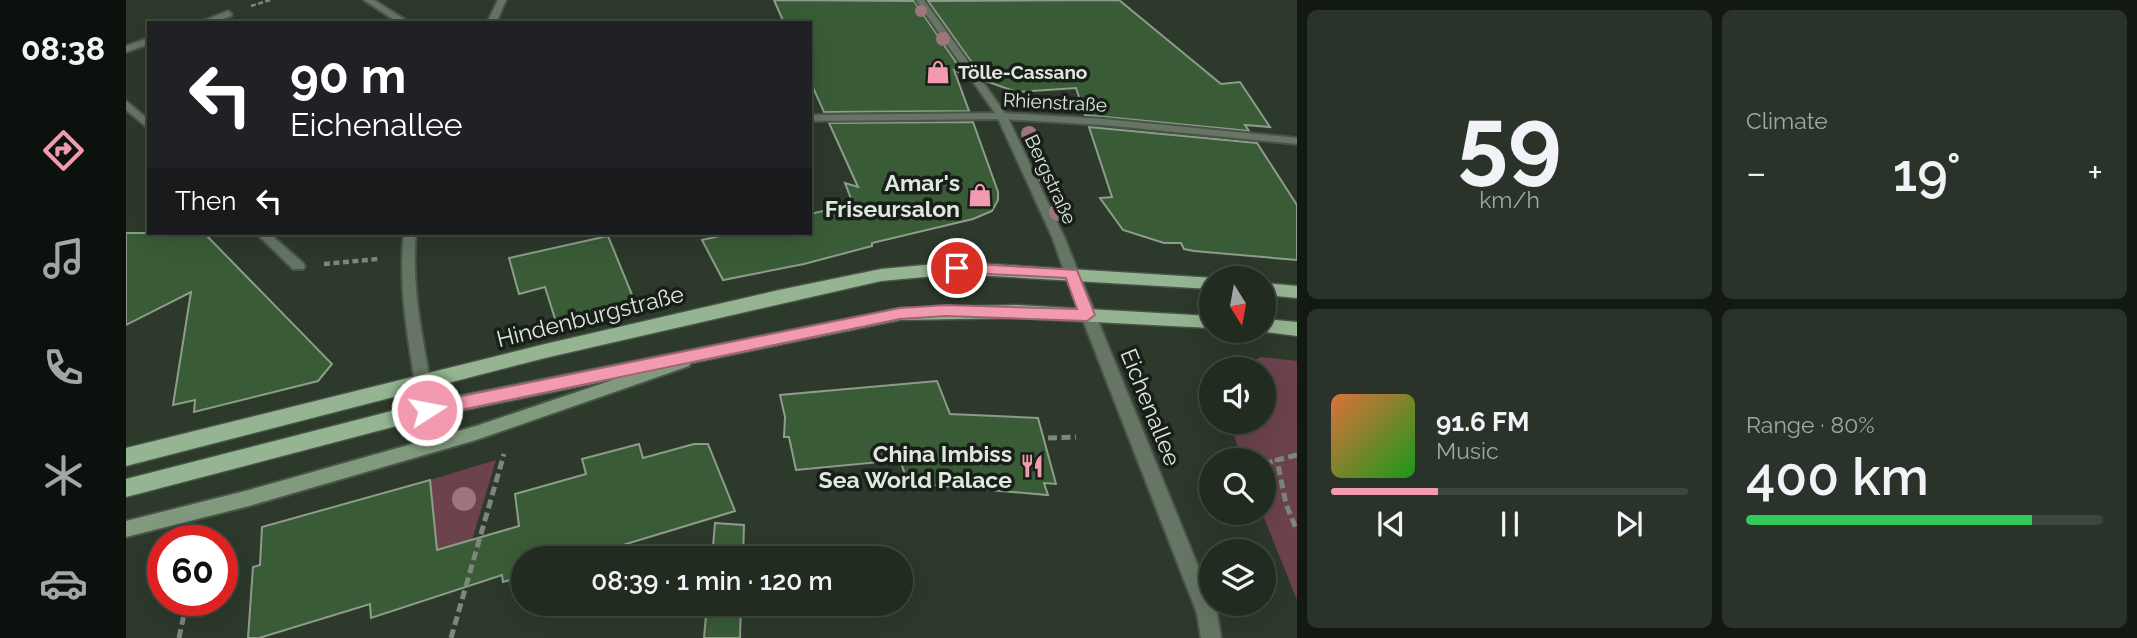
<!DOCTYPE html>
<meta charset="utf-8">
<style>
:root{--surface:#212b20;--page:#293329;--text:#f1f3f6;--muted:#a2a7a5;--line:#3e473e;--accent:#f29aaf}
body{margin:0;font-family:Raleway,sans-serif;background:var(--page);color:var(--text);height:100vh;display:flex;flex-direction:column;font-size:26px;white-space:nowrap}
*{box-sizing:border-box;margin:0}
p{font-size:23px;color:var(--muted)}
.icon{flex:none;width:38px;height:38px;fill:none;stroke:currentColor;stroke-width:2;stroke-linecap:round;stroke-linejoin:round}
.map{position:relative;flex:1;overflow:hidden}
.panel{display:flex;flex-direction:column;gap:10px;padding:10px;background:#121812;width:840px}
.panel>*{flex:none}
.banner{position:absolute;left:21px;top:21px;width:665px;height:214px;border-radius:0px;box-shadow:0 7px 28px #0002,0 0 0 2px var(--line);background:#202124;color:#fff;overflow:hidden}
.needle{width:46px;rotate:169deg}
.buttons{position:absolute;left:1073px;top:266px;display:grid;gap:14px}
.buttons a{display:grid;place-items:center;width:77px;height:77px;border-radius:50%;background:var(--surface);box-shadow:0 7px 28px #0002,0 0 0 2px var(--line);font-size:35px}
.speed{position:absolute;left:21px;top:525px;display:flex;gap:14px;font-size:35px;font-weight:700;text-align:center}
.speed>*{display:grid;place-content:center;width:91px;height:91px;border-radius:50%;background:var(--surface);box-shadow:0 7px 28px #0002,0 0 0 2px var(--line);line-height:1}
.speed .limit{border:10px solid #d22;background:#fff;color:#111}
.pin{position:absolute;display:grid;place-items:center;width:60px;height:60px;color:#fff;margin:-30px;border:4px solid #fff;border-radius:50%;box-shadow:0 2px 7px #0007}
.me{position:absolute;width:77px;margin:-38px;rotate:79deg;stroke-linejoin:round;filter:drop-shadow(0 0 5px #0008)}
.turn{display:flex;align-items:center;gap:24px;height:147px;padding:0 28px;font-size:32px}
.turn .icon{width:91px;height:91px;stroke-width:2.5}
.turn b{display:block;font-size:49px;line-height:60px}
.then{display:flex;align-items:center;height:66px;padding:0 28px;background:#0003;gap:14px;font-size:26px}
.big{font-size:52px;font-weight:600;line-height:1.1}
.panel .tile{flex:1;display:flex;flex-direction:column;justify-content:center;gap:10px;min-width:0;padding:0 24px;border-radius:10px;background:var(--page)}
.panel .dial{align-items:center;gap:0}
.dial b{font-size:91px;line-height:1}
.song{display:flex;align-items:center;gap:21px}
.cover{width:84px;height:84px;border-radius:10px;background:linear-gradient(135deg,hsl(20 70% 55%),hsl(120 70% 35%))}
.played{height:7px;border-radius:4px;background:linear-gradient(90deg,var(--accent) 30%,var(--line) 30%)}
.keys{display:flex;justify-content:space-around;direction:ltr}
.heat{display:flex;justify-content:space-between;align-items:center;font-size:38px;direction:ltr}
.charge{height:10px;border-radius:5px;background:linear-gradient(90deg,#34c759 80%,var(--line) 0)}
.panel .tiles{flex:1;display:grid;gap:10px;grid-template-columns:repeat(2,1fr)}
.trip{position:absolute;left:385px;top:546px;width:402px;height:70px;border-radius:35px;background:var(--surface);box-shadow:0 7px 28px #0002,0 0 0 2px var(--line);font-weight:600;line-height:70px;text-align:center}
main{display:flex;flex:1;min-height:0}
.menu{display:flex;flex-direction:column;width:126px;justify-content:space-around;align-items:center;background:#0d110d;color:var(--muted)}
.menu .icon{width:49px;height:49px}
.menu .selected{color:var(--accent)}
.menu b{font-size:32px;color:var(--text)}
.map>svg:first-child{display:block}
</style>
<main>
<nav class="menu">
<b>08:38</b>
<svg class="icon selected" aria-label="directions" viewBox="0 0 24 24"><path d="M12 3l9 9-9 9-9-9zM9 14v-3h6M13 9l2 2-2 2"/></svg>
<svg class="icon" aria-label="music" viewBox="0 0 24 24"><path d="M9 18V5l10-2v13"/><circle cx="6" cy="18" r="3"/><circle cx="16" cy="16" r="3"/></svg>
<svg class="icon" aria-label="phone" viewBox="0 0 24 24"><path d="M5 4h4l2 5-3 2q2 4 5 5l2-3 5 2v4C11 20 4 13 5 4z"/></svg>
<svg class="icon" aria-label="climate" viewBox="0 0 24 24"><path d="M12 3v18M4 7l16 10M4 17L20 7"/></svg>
<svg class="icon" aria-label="car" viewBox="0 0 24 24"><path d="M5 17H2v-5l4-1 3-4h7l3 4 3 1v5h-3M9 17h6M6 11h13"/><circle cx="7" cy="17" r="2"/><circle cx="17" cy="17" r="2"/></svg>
</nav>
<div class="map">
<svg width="1171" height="638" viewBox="0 0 1171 638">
<rect width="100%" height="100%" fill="#2c392b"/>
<g fill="#6c434d">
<polygon points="1135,357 1171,361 1171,600 1136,513 1138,460 1116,460 1104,422 1138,422 1138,369 1109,369"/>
<polygon points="370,460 346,540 311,550 304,480"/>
</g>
<g fill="#395c36" stroke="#8e9c8c" stroke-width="2">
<polygon points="648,0 788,1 838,74 828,70 843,111 698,112 684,81 684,23 658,23"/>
<polygon points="993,0 1095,84 1114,82 1144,127 1119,125 1123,131 959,115 950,88 891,92 859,81 802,1"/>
<polygon points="847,122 872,192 872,200 866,211 847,219 746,243 746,246 678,264 597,280 576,240 607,233 684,233 684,214 727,204 719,183 732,187 703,123"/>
<polygon points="963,127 1131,143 1171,205 1171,260 1068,251 1058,249 1055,243 1038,243 997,230 974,198 986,197"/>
<polygon points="0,233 78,233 206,364 192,381 68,412 69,400 47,405 65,292 0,325"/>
<polygon points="482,236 509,302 430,322 419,287 393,294 383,258"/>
<polygon points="811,381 824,414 912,418 930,484 918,483 922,495 782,483 774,460 670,470 663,437 658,437 659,417 654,395"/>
<polygon points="513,444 517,458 568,444 582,444 609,511 454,558 397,558 397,576 377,582 376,575 245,618 244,604 133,638 122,638 127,567 134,565 136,527 304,480 311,550 393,526 389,494 460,474 456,459"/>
<polygon points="589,523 618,525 617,558 586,558"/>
<polygon points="581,604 615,604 614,638 578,638"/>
</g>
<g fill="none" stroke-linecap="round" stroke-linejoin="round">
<g stroke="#495548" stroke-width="4">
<polygon id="pedestrian" points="790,0 798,0 881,116 939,239 953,274 951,277 941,277 939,274 927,239 871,116"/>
</g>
<g stroke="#495548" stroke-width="4">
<g id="minor">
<polygon points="238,0 248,0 284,23 273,23"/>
<polygon points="372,0 380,0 370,23 361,23"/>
<polygon points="102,11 106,14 105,16 85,23 72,23"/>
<polygon points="23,38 23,44 0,52 0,46"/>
<polygon points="0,101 23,120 23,129 0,110"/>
<polygon points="876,113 978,119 1171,138 1171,144 978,125 876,119 684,121 684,115"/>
<polygon points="130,233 143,233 177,263 179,266 177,269 167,269"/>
<path d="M278,233H290C284,293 300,351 309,410L307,414L301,416L295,414L293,410C285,351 271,293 278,233Z"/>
</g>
</g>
<g stroke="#495548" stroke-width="4">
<polygon id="tertiary" points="946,269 953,274 1091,613 1095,638 1075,638 1071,613 939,274"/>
</g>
<g stroke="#495548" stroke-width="4">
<polygon id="secondary" points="558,356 563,358 565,362 563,366 350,440 123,506 0,537 0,521 123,490 350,426"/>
</g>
<g stroke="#495548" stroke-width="3">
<g id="primary">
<polygon points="831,262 1089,278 1085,278 1085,289 831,274 755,281 419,358 0,466 0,448 419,344 653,290 755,269"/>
<polygon points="1138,283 1171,286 1171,298 1138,295"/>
<polygon points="891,305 1085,316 1085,328 891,318 774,320 301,418 0,497 0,479 301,402 774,308"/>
<polygon points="1138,319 1171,322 1171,336 1132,331 1138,331"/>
</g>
</g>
<polyline stroke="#7d877c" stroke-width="2.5" stroke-dasharray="5 2.5" stroke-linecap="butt" points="125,6 144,0"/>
<polyline stroke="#7d877c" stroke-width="4.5" stroke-dasharray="6 3.5" stroke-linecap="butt" points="198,264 252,259"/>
<g stroke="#7d877c" stroke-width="5" stroke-dasharray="9 4.5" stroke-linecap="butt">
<polyline points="922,438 950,437"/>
<polyline points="1171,455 1151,460 1160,504 1171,531"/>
<polyline points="1138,464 1151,460"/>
<polyline points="53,638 61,600"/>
<polyline points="325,638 378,454"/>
</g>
<use href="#pedestrian" fill="#667564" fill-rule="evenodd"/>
<use href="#minor" fill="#667564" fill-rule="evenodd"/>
<use href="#tertiary" fill="#667564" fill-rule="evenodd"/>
<use href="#secondary" fill="#819a7e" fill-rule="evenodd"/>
<use href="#primary" fill="#95b592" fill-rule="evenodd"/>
</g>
<g fill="#9e757a">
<circle cx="795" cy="11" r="6"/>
<circle cx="817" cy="39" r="7"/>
<circle cx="903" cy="134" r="8"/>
<circle cx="919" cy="174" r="9"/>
<circle cx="932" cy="212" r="9"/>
<circle cx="338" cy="499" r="12"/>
</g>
<polygon fill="#f29aaf" stroke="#9d6472" stroke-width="2" points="831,263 951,270 969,315 961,321 820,316 774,319 301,417 295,415 292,410 295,405 301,403 774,308 820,305 951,309 940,278 826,272 823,268"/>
<defs>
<g id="shop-bare" transform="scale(1.89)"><path d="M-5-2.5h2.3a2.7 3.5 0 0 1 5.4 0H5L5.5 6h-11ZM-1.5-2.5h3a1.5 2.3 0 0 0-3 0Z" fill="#f29aaf" stroke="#181e18" stroke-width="2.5" paint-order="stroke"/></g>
<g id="restaurant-bare" transform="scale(1.89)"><path d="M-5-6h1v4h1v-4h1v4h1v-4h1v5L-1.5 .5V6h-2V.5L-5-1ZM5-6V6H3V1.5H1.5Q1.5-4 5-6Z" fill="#f29aaf" stroke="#181e18" stroke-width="2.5" paint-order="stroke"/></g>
</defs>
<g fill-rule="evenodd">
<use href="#shop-bare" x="812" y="72"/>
<use href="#shop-bare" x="854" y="195"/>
<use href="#restaurant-bare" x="906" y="466"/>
</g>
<g text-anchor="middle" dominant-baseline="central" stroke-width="7" stroke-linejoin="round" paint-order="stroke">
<g font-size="19" font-weight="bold" fill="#dfe7de" stroke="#181e18" text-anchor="start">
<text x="832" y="72">Tölle-Cassano</text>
</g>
<g font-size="19" fill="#dfe7de" stroke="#181e18">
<text transform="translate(929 102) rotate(3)">Rhienstraße</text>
<text transform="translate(925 179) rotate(65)">Bergstraße</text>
</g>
<g font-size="23" font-weight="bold" fill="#dfe7de" stroke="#181e18" text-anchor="end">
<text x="834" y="182">Amar's<tspan x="834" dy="26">Friseursalon</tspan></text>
<text x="886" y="453">China Imbiss<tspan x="886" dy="26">Sea World Palace</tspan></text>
</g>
<g font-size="23" fill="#dfe7de" stroke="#181e18">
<text transform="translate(464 316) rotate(-14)">Hindenburgstraße</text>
<text transform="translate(1025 407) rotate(68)">Eichenallee</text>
</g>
</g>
</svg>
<div class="buttons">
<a><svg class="needle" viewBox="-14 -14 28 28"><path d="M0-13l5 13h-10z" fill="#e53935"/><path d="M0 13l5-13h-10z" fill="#a2a7a5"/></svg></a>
<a><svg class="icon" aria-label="sound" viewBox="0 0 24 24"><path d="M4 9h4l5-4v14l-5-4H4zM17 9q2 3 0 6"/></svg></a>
<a><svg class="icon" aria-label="search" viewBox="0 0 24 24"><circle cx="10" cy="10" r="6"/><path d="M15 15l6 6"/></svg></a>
<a><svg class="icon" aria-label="layers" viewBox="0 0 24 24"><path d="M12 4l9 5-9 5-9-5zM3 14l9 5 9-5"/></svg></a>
</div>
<div class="speed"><div class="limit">60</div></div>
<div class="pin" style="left:831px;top:268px;background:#d93025"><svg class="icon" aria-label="arrive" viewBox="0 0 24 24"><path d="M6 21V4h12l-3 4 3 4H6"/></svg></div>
<svg class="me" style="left:301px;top:410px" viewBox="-20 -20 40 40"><circle r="17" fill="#f29aaf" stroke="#fff" stroke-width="3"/><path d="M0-11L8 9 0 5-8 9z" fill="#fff"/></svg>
<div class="trip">08:39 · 1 min · 120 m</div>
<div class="banner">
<div class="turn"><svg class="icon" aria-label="left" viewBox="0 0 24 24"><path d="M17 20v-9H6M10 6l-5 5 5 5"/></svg><div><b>90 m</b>Eichenallee</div></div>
<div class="then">Then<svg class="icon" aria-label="left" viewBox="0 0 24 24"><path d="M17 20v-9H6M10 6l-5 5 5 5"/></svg></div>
</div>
</div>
<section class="panel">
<div class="tiles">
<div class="tile dial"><b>59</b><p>km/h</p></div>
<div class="tile"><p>Climate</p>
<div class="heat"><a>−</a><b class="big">19°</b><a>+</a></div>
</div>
<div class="tile">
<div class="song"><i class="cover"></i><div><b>91.6 FM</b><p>Music</p></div></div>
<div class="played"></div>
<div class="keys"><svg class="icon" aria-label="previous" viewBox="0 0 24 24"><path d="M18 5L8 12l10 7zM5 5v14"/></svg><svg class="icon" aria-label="pause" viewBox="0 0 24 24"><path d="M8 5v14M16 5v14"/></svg><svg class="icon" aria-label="next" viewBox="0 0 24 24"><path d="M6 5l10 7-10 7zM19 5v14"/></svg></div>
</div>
<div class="tile"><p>Range · 80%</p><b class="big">400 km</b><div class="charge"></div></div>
</div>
</section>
</main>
